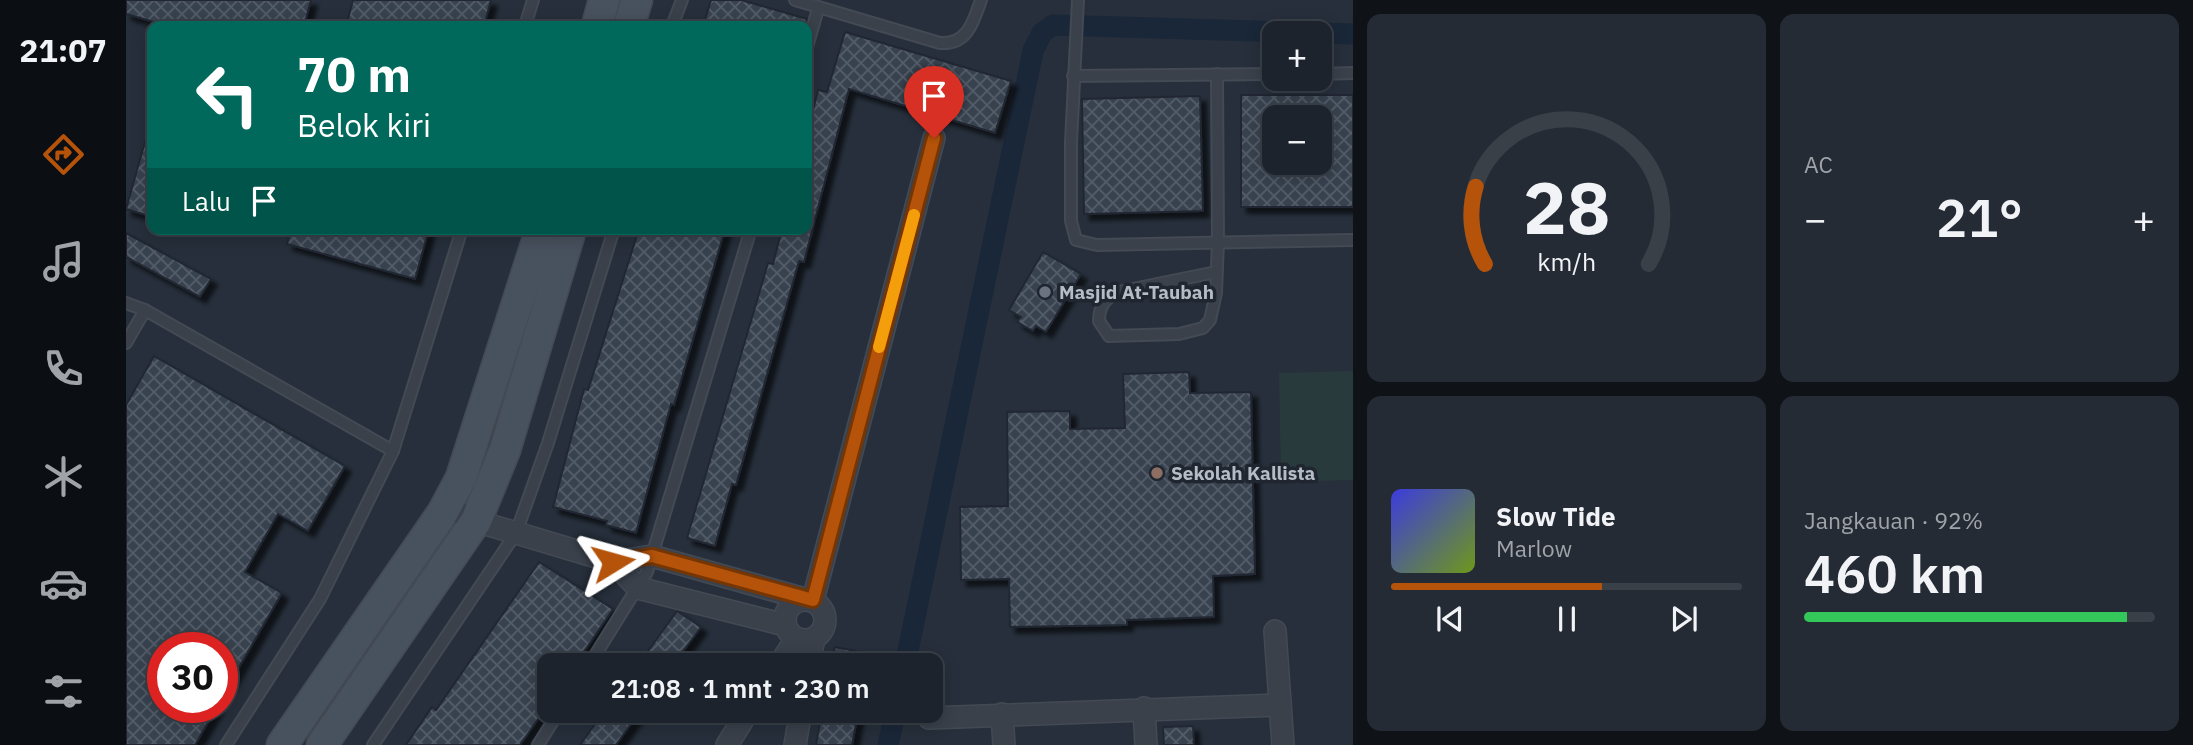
<!DOCTYPE html>
<html lang="id">
<meta charset="utf-8">
<style>
:root{--surface:#1c232c;--page:#252b34;--text:#f1f3f6;--muted:#a0a4a9;--line:#3a4048;--accent:#b45309}
body{margin:0;font-family:"IBM Plex Sans",sans-serif;background:var(--page);color:var(--text);height:100vh;display:flex;flex-direction:column;font-size:26px;white-space:nowrap}
*{box-sizing:border-box;margin:0}
p{font-size:23px;color:var(--muted)}
.icon{flex:none;width:38px;height:38px;fill:none;stroke:currentColor;stroke-width:2;stroke-linecap:round;stroke-linejoin:round}
.map{position:relative;flex:1;overflow:hidden}
.sheet{display:flex;flex-direction:column;gap:14px;padding:14px;background:#0f1318;width:840px}
.sheet>*{flex:none}
.top-card{position:absolute;left:21px;top:21px;width:665px;height:214px;border-radius:14px;box-shadow:0 4px 18px #0003,0 0 0 2px var(--line);background:#00695c;color:#fff;overflow:hidden}
.buttons{position:absolute;left:1136px;top:21px;display:grid;gap:14px}
.buttons a{display:grid;place-items:center;width:70px;height:70px;border-radius:14px;background:var(--surface);box-shadow:0 4px 18px #0003,0 0 0 2px var(--line);font-size:35px}
.speed{position:absolute;left:21px;top:632px;display:flex;gap:14px;font-size:35px;font-weight:700;text-align:center}
.speed>*{display:grid;place-content:center;width:91px;height:91px;border-radius:50%;background:var(--surface);box-shadow:0 4px 18px #0003,0 0 0 2px var(--line);line-height:1}
.speed .limit{border:10px solid #d22;background:#fff;color:#111}
.pin{position:absolute;display:grid;place-items:center;width:60px;height:60px;color:#fff;margin:-72px -30px;border-radius:50% 50% 50% 0;rotate:-45deg;box-shadow:0 0 7px #0007}
.pin .icon{rotate:45deg}
.me{position:absolute;width:77px;margin:-38px;rotate:82deg;stroke-linejoin:round;filter:drop-shadow(0 0 5px #0008)}
.turn{display:flex;align-items:center;gap:24px;height:147px;padding:0 35px;font-size:32px}
.turn .icon{width:91px;height:91px;stroke-width:2.5}
.turn b{display:block;font-size:49px;line-height:60px}
.then{display:flex;align-items:center;height:66px;padding:0 35px;background:#0003;gap:14px;font-size:26px}
.big{font-size:52px;font-weight:600;line-height:1.1}
.sheet .tile{flex:1;display:flex;flex-direction:column;justify-content:center;gap:10px;min-width:0;padding:0 24px;border-radius:14px;background:var(--page)}
.sheet .dial{align-items:center;gap:0}
.dial svg{height:182px;overflow:visible;fill:none;stroke:var(--line);stroke-width:7;stroke-linecap:round;text-anchor:middle}
.dial text{fill:var(--text);stroke:none}
.song{display:flex;align-items:center;gap:21px}
.cover{width:84px;height:84px;border-radius:10px;background:linear-gradient(135deg,hsl(240 70% 55%),hsl(80 70% 35%))}
.played{height:7px;border-radius:4px;background:linear-gradient(90deg,var(--accent) 60%,var(--line) 60%)}
.keys{display:flex;justify-content:space-around;direction:ltr}
.heat{display:flex;justify-content:space-between;align-items:center;font-size:38px;direction:ltr}
.charge{height:10px;border-radius:5px;background:linear-gradient(90deg,#34c759 92%,var(--line) 0)}
.sheet .tiles{flex:1;display:grid;gap:14px;grid-template-columns:repeat(2,1fr)}
.trip{position:absolute;left:411px;top:653px;width:406px;height:70px;border-radius:14px;background:var(--surface);box-shadow:0 4px 18px #0003,0 0 0 2px var(--line);font-weight:600;line-height:70px;text-align:center}
main{display:flex;flex:1;min-height:0}
.tab-bar{display:flex;flex-direction:column;width:126px;justify-content:space-around;align-items:center;background:#0b0e12;color:var(--muted)}
.tab-bar .icon{width:49px;height:49px}
.tab-bar .active{color:var(--accent)}
.tab-bar b{font-size:32px;color:var(--text)}
.map>svg:first-child{display:block}
</style>
<main>
<nav class="tab-bar">
<b>21:07</b>
<svg class="icon active" aria-label="directions" viewBox="0 0 24 24"><path d="M12 3l9 9-9 9-9-9zM9 14v-3h6M13 9l2 2-2 2"/></svg>
<svg class="icon" aria-label="music" viewBox="0 0 24 24"><path d="M9 18V5l10-2v13"/><circle cx="6" cy="18" r="3"/><circle cx="16" cy="16" r="3"/></svg>
<svg class="icon" aria-label="phone" viewBox="0 0 24 24"><path d="M5 4h4l2 5-3 2q2 4 5 5l2-3 5 2v4C11 20 4 13 5 4z"/></svg>
<svg class="icon" aria-label="climate" viewBox="0 0 24 24"><path d="M12 3v18M4 7l16 10M4 17L20 7"/></svg>
<svg class="icon" aria-label="car" viewBox="0 0 24 24"><path d="M5 17H2v-5l4-1 3-4h7l3 4 3 1v5h-3M9 17h6M6 11h13"/><circle cx="7" cy="17" r="2"/><circle cx="17" cy="17" r="2"/></svg>
<svg class="icon" aria-label="filters" viewBox="0 0 24 24"><path d="M4 7h16M4 17h16"/><circle cx="9" cy="7" r="2"/><circle cx="15" cy="17" r="2"/></svg>
</nav>
<div class="map">
<svg width="1227" height="745" viewBox="0 0 1227 745">
<defs>
<pattern id="building-cross-hatch" width="8" height="8" patternUnits="userSpaceOnUse" patternTransform="scale(1.75)"><rect width="8" height="8" fill="#394350"/><path d="M0 0l8 8M0 8l8-8" fill="none" stroke="#535c68"/></pattern>
<filter id="shadow"><feDropShadow dx="6" dy="6" stdDeviation="2" flood-color="#0009"/></filter>
</defs>
<rect width="100%" height="100%" fill="#262f3b"/>
<polygon fill="#283a3c" points="1227,371 1227,480 1155,482 1153,373"/>
<g fill="none" stroke-linecap="round" stroke-linejoin="round">
<g stroke="#1a2738" stroke-width="21">
<polyline points="779,665 907,51 916,33 927,25 1227,34"/>
<polyline points="762,745 770,710"/>
</g>
</g>
<g fill="url(#building-cross-hatch)" stroke="#212832" stroke-width="2" fill-rule="evenodd" filter="url(#shadow)">
<polygon points="0,0 185,0 178,26 42,26 0,14"/>
<polygon points="227,0 365,0 358,26 220,26"/>
<polygon points="585,0 615,0 681,19 679,26 577,26"/>
<polygon points="719,32 885,81 869,133 723,89 678,262 673,261 610,485 606,484 589,546 561,538 642,263 647,264 656,229 681,229 681,133 692,90 701,92"/>
<path d="M1115,95H1227V207H1115ZM1148,117H1194V163H1148Z"/>
<polygon points="1074,96 1077,211 958,214 956,99"/>
<polygon points="22,131 26,131 26,217 0,209"/>
<polygon points="165,229 303,229 289,279 161,244"/>
<polygon points="513,229 599,229 548,405 545,404 510,533 480,525 481,521 427,507 458,389 462,390"/>
<polygon points="0,233 85,279 74,297 0,257"/>
<polygon points="917,252 955,274 920,332 910,326 907,331 891,322 895,317 883,310"/>
<polygon points="28,356 219,466 182,531 152,514 119,572 156,593 96,697 96,648 37,648 37,707 91,707 69,745 0,745 0,405"/>
<polygon points="1063,372 1064,393 1125,392 1129,574 1087,576 1088,617 1001,620 1001,625 884,627 883,579 835,580 834,507 882,506 881,412 944,411 944,429 999,428 997,374"/>
<polygon points="413,562 487,609 449,665 424,665 424,702 394,745 280,745 306,707 310,710"/>
<polygon points="551,611 575,627 547,665 512,665"/>
<polygon points="709,647 761,657 760,665 705,665"/>
<polygon points="479,710 515,710 490,745 454,745"/>
<polygon points="696,710 733,710 726,745 690,745"/>
<polygon points="1067,726 1068,745 1038,745 1037,727"/>
</g>
<g fill="none" stroke-linecap="round" stroke-linejoin="round">
<g stroke="#434a54" stroke-width="14">
<g id="service">
<path d="M669,0L814,43C841,45 847,23 855,0"/>
<polyline points="952,0 945,142 945,221 950,240 971,245 1227,240"/>
<polyline points="399,26 407,0"/>
<polyline points="546,26 556,0"/>
<polyline points="681,47 692,9"/>
<polyline points="1194,74 1227,73"/>
<polyline points="947,76 1148,74"/>
<path d="M1090,272L992,292C979,298 973,307 973,321L983,336L1053,334L1077,328L1084,320L1090,293L1092,242L1091,74"/>
<polyline points="0,303 19,310 267,451 336,229"/>
<polyline points="0,343 19,310"/>
<polyline points="463,665 521,572 625,229"/>
<polyline points="100,745 194,599 267,451"/>
<polyline points="247,745 390,533 422,443 488,229"/>
<polyline points="412,745 434,710"/>
</g>
</g>
<g stroke="#434a54" stroke-width="24">
<g id="minor">
<polyline points="320,506 350,521 487,562 526,556 679,599"/>
<polyline points="487,562 512,588 659,625"/>
<circle cx="679" cy="620" r="20"/>
<polyline points="687,600 808,138"/>
<polyline points="1149,631 1157,745"/>
<polyline points="653,665 670,639"/>
<polyline points="683,665 688,638"/>
<polyline points="1018,708 1020,745"/>
<polyline points="876,714 878,745"/>
<polyline points="803,718 1154,705"/>
<polyline points="601,745 623,710"/>
<polyline points="669,745 675,710"/>
</g>
</g>
<g stroke="#434a54" stroke-width="33">
<g id="secondary">
<polyline points="471,26 478,0"/>
<polyline points="503,26 511,0"/>
<polyline points="156,745 317,512 335,478 415,229"/>
<polyline points="196,745 350,521 379,450 445,229"/>
</g>
</g>
<use href="#service" stroke="#3a414b" stroke-width="10"/>
<use href="#minor" stroke="#3a414b" stroke-width="21"/>
<use href="#secondary" stroke="#48515e" stroke-width="30"/>
</g>
<g fill="none" stroke-linecap="round" stroke-linejoin="round">
<g stroke="#753606" stroke-width="18">
<polyline id="route" points="487,562 526,556 687,600 808,138"/>
</g>
<use href="#route" stroke="#b45309" stroke-width="12"/>
<polyline stroke="#f59e0b" stroke-width="12" points="753,347 788,215"/>
</g>
<circle fill="#6b7280" stroke="#1f2630" stroke-width="2.5" cx="919" cy="292" r="7"/>
<circle fill="#8d6e63" stroke="#1f2630" stroke-width="2.5" cx="1031" cy="473" r="7"/>
<g text-anchor="middle" dominant-baseline="central" stroke-width="7" stroke-linejoin="round" paint-order="stroke">
<g font-size="19" font-weight="bold" fill="#b5bcc6" stroke="#1f2630" text-anchor="start">
<text x="933" y="292">Masjid At-Taubah</text>
<text x="1045" y="473">Sekolah Kallista</text>
</g>
</g>
</svg>
<div class="buttons">
<a>+</a>
<a>−</a>
</div>
<div class="speed"><div class="limit">30</div></div>
<div class="pin" style="left:808px;top:138px;background:#d93025"><svg class="icon" aria-label="arrive" viewBox="0 0 24 24"><path d="M6 21V4h12l-3 4 3 4H6"/></svg></div>
<svg class="me" style="left:487px;top:562px" viewBox="-20 -20 40 40"><path d="M0-17L14 15 0 8-14 15z" fill="#b45309" stroke="#fff" stroke-width="4"/></svg>
<div class="trip">21:08 · 1 mnt · 230 m</div>
<div class="top-card">
<div class="turn"><svg class="icon" aria-label="left" viewBox="0 0 24 24"><path d="M17 20v-9H6M10 6l-5 5 5 5"/></svg><div><b>70 m</b>Belok kiri</div></div>
<div class="then">Lalu<svg class="icon" aria-label="arrive" viewBox="0 0 24 24"><path d="M6 21V4h12l-3 4 3 4H6"/></svg></div>
</div>
</div>
<section class="sheet">
<div class="tiles">
<div class="tile dial"><svg viewBox="0 0 100 80">
<path d="M14 69A42 42 0 1 1 86 69"/>
<path d="M14 69A42 42 0 0 1 10 35" stroke="#b45309"/>
<text x="50" y="56" font-size="32" font-weight="700">28</text>
<text x="50" y="72" font-size="11">km/h</text>
</svg></div>
<div class="tile"><p>AC</p>
<div class="heat"><a>−</a><b class="big">21°</b><a>+</a></div>
</div>
<div class="tile">
<div class="song"><i class="cover"></i><div><b>Slow Tide</b><p>Marlow</p></div></div>
<div class="played"></div>
<div class="keys"><svg class="icon" aria-label="previous" viewBox="0 0 24 24"><path d="M18 5L8 12l10 7zM5 5v14"/></svg><svg class="icon" aria-label="pause" viewBox="0 0 24 24"><path d="M8 5v14M16 5v14"/></svg><svg class="icon" aria-label="next" viewBox="0 0 24 24"><path d="M6 5l10 7-10 7zM19 5v14"/></svg></div>
</div>
<div class="tile"><p>Jangkauan · 92%</p><b class="big">460 km</b><div class="charge"></div></div>
</div>
</section>
</main>
